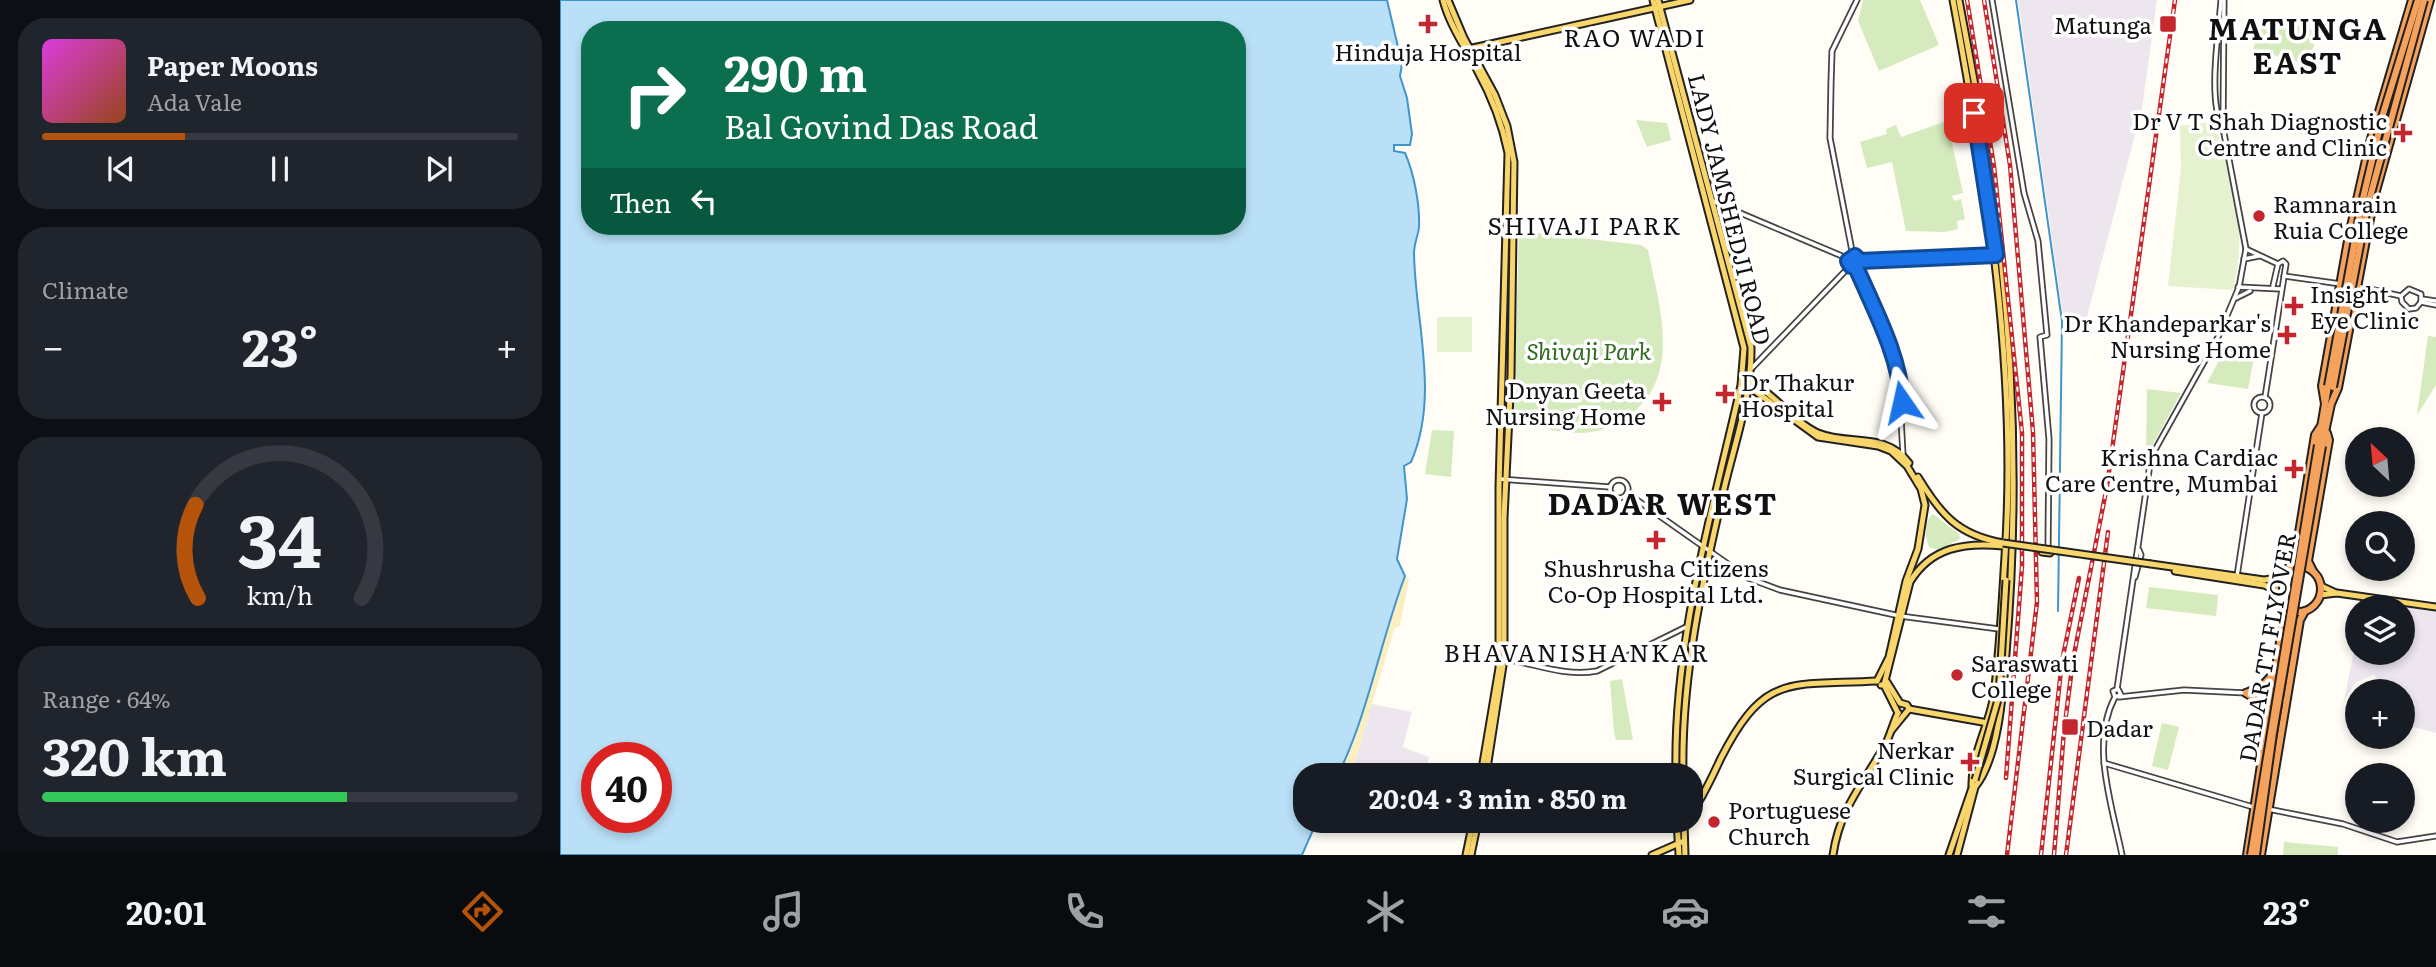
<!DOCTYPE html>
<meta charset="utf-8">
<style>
:root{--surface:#171b24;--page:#20242c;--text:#f1f3f6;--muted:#9ea1a6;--line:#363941;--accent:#b45309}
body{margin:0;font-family:Literata,serif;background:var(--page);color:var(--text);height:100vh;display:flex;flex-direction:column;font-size:26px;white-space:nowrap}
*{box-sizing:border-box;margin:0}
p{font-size:23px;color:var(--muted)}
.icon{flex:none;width:38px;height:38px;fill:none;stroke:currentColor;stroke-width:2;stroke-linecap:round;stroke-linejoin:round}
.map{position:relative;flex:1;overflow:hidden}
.sheet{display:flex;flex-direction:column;gap:18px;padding:18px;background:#0d0f14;width:560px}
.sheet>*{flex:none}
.hud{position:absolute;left:21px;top:21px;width:665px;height:214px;border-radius:28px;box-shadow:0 4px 10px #0003;background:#0b6e4f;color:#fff;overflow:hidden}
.needle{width:46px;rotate:334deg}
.buttons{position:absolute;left:1785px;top:427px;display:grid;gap:14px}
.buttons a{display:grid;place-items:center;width:70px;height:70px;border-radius:50%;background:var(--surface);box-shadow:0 4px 10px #0003;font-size:35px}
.speed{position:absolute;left:21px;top:742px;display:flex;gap:14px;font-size:35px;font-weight:700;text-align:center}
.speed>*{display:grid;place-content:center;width:91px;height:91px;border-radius:50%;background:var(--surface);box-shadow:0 4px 10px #0003;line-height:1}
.speed .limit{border:10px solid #d22;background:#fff;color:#111}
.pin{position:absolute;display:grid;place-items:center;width:60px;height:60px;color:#fff;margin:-30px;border-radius:14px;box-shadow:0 4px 10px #0006}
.me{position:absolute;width:77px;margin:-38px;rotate:349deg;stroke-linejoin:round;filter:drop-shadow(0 0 5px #0008)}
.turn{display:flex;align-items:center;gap:24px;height:147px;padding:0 28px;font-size:32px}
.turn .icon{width:91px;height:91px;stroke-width:2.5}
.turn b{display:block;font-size:49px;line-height:60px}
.then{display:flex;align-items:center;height:66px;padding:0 28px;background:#0003;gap:14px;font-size:26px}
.big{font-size:52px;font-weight:700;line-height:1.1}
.sheet .tile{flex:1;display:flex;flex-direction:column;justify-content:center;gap:10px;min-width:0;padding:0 24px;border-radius:28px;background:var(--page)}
.sheet .dial{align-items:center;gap:0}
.dial svg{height:182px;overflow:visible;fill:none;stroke:var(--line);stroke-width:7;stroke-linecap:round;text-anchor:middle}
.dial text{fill:var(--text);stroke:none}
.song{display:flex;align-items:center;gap:21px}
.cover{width:84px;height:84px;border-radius:10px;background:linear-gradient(135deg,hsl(300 70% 55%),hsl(20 70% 35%))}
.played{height:7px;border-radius:4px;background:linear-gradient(90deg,var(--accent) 30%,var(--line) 30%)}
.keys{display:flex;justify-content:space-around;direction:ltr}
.heat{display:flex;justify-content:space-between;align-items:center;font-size:38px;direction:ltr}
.charge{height:10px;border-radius:5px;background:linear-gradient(90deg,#34c759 64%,var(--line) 0)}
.trip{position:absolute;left:733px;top:763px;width:410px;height:70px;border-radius:28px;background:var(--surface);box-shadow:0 4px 10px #0003;font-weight:700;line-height:70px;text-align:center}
.tabs{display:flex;height:112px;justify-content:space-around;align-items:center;background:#090b0e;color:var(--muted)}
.tabs .icon{width:49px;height:49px}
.tabs .active{color:var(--accent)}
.tabs b{font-size:32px;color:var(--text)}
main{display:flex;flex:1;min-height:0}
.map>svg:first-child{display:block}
</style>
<main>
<section class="sheet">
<div class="tile">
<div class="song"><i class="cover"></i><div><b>Paper Moons</b><p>Ada Vale</p></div></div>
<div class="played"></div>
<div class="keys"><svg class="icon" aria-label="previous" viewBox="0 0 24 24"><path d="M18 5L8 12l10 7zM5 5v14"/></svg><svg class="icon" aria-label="pause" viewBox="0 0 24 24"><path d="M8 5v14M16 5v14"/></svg><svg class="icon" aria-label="next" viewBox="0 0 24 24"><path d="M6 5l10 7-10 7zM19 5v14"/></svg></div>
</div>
<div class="tile"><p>Climate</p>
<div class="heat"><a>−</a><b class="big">23°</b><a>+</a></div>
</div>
<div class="tile dial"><svg viewBox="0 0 100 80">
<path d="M14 69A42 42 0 1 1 86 69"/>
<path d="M14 69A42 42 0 0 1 13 28" stroke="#b45309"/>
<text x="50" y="56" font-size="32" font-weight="700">34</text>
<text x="50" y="72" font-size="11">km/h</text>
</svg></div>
<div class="tile"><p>Range · 64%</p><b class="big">320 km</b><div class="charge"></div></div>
</section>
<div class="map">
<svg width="1876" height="855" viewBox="0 0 1876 855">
<rect width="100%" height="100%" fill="#fffdf5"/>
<g fill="#eee6ef">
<polygon points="1458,0 1597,0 1582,108 1524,328 1504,322"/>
<polygon points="1804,600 1876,610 1876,733 1843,724 1843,691 1825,691 1814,675 1796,682 1784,701 1797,635 1797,653 1843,653 1843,607 1803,607"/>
<polygon points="812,704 852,712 843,747 869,757 866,775 813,775 793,769"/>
</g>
<g fill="#d5ebbd">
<polygon points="1303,0 1360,0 1379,45 1319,71 1298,21"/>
<polygon points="1703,15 1758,32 1748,65 1693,49"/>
<polygon points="1076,120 1107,123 1111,140 1087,147"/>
<polygon points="1387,121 1403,193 1392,196 1394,201 1401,199 1405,219 1397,221 1398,229 1384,232 1346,231 1332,162 1307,168 1300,142 1327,134 1326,129 1336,125 1341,137"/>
<path d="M959,231L1081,245L1088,250C1098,301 1120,366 1079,407C1064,423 1043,432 1022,433C999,433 975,426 953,423Z"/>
<polygon points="1868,336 1876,337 1876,385 1857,415"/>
<polygon points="1663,353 1694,358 1688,389 1647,383"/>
<polygon points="1587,389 1621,393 1588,453 1586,452"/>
<polygon points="872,430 894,431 891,477 865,474"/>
<path d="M1373,514L1399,534L1400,539L1378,550L1369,547C1365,538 1364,520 1373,514Z"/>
<polygon points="1589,587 1658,595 1656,616 1586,608"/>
<polygon points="1062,679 1073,740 1056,740 1054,733 1050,681"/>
<polygon points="1602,723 1619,727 1608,770 1592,766"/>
<polygon points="1724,842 1778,847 1778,855 1723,855"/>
</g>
<path fill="#fbeec1" d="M845,576L849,579L840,625L834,629L793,769L791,775H778C809,711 820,642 845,576Z"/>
<g fill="#e6f2cf">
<path d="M1657,121C1657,140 1664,151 1669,168C1682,208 1682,246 1674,286L1672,290L1608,286L1621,168L1620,126Z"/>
<rect x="877" y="317" width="35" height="35"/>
</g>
<path fill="#b9e0f7" stroke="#3f96cf" stroke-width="2" fill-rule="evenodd" d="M0,0H827L842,64L840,76L847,98L852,134L850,145H834V151L845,153C854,173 860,205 859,227C858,236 854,244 854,253C855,322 880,396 851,462L844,466L847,499L837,559L845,576C820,642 809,711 778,775H746V821H757L742,855H0ZM30,30H677V226H30ZM37,758H96V817H37Z"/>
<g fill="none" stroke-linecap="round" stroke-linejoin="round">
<polyline stroke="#3f96cf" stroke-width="2" points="1456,0 1502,321 1498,611"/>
<g stroke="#444" stroke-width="7">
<g id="minor">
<polyline points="1432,0 1464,193 1478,241 1487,335 1480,337 1489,439 1488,550"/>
<polyline points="1663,127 1664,0"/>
<polyline points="1152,201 1289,259"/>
<polyline points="1686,249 1718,264 1723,261 1726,264 1705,397"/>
<circle cx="1294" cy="261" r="6"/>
<polyline points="1293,256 1270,138 1271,83 1272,51 1297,0"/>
<polyline points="1684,259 1699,256"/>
<polyline points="1300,261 1441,255"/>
<polyline points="1296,267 1339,382 1343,455"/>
<polyline points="1724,276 1788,285"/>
<polyline points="1713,286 1718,264"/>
<polyline points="1796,286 1841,296"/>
<polyline points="1678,287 1721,289"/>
<polyline points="1796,291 1812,291"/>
<polyline points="1842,295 1849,289 1861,294 1861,302"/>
<polyline points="1841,296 1842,302 1849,309 1856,308 1861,302"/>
<polyline points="1676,298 1690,291"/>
<polyline points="1862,299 1876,301"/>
<polyline points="1861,302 1876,305"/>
<polyline points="1192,368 1290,266"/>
<circle cx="1702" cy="405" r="8"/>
<polyline points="940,479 1050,487"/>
<circle cx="1059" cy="489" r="9"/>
<polyline points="1067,493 1188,578 1220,590 1340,616 1439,629"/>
<polyline points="1677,576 1702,413"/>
<polyline points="1575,577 1581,555 1579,550"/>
<path d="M945,659C976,664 1006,677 1037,671L1126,627"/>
<path d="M1557,689L1591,457L1658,337L1679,287L1686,249L1663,128C1647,102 1659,31 1661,0"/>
<path d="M1555,697L1553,691L1558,689L1561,695L1555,697C1530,744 1552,805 1562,855"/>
<polyline points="1559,697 1624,690 1686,693 1725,700"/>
<polyline points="1544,763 1693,807"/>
<polyline points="1708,809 1783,824 1837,842 1876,836"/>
</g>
</g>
<g stroke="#222" stroke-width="9">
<g id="major">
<path d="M883,0C890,26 905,47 917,70C932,97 942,123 948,153L939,487V668L921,775"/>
<polyline points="888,0 904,38 935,95 947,126 954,162 951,375 944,518 944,659 926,775"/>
<path d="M1093,0L1184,348L1181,385C1152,513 1113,643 1116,775"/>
<path d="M1098,0L1191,347C1192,396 1175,442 1164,489C1142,583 1121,678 1123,775"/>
<path d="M1393,0C1427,184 1458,369 1445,556C1442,602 1440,649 1434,694C1430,724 1411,754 1412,786"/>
<path d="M1399,0C1415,85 1432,171 1441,257C1455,388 1457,523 1446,654C1443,691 1439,758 1415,787"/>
<polyline points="908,49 1130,0"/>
<path d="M1188,381C1214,392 1232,421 1258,433C1290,446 1325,431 1349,463"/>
<polyline points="1188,386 1258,437 1318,446 1331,451 1347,466 1361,489 1365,505 1358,549 1346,581 1329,657 1317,681"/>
<path d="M1358,477C1381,515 1398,535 1443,543"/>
<polyline points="1482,552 1490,553"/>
<polyline points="1591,564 1704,580 1718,578"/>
<polyline points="1615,571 1704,585 1715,590"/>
<polyline points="1761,586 1774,592"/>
<polyline points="1760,595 1777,593 1876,607"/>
<polyline points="1327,682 1340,703 1347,705 1349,709"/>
<polyline points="1321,685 1324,685 1338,713"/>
<path d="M1324,685L1350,582C1371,547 1405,542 1443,546"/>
<polyline points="1349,709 1428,723"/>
<polyline points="1331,731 1349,709"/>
<polyline points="1130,794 1142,796"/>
<path d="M1130,815C1143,798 1152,777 1161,758C1205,672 1229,686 1317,681"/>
<polyline points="1117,821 1119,855"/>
<polyline points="1124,821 1125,855"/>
<polyline points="906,855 913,821"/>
<polyline points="911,855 918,821"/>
<polyline points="1092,855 1124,841"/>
<path d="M1273,855C1280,807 1304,783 1326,743C1331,733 1333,723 1338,713"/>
<polyline points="1389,855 1413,785"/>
<polyline points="1397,855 1415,787"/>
</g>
</g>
<g stroke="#222" stroke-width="10">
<g id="highway">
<polyline points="1765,404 1762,386 1789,235 1810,142 1852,0"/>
<polyline points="1758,445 1768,386"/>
<polyline points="1762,446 1771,404 1778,388 1814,198 1870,0"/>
<circle cx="1738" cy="589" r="23"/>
<polyline points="1728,569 1735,557 1755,435 1761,426"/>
<polyline points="1753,571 1748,561 1769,440 1767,433"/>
<polyline points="1686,693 1702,686 1713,674"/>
<polyline points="1686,693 1699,702 1706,715"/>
<polyline points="1687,855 1724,616 1722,605"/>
<polyline points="1701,855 1740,620 1745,611"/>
</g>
</g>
<use href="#minor" stroke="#fff" stroke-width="3.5"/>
<use href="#major" stroke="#f9d66b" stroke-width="5"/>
<use href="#highway" stroke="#f5a25d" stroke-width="6"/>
<g stroke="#c4262e" stroke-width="4.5">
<g id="rail">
<polyline points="1407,0 1434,166 1462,433 1462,566 1446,778"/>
<polyline points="1424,0 1450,165 1473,432 1477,602 1447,855"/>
<polyline points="1481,855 1502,661 1519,578"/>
<polyline points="1494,855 1504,731 1513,660 1547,486 1615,0"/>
<polyline points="1506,855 1548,532"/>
</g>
</g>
<use href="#rail" stroke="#fff" stroke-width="2" stroke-dasharray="5" stroke-linecap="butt"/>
<g stroke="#222" stroke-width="9" stroke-linecap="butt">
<g id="major-bridge">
<polyline points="1443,543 1591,564"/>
<polyline points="1415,780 1439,696 1446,580"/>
</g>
</g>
<g stroke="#222" stroke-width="10" stroke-linecap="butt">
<g id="highway-bridge">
<polyline points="1768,386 1801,207 1823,114 1858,0"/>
<polyline points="1773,387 1807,208 1864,0"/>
<polyline points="1691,855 1758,445"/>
<polyline points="1696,855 1713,733 1762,446"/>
</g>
</g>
<use href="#major-bridge" stroke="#f9d66b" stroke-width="5"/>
<use href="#highway-bridge" stroke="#f5a25d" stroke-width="6"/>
</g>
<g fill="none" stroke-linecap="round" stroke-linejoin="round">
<g stroke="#114b97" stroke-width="18">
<path id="route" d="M1342,402C1340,356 1314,309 1296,267L1291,266L1288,261L1295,256L1300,261L1436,255L1414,113"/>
</g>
<use href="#route" stroke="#1a73e8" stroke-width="12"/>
</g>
<g fill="#c4262e" stroke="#fff" stroke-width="2.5">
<path d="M864.5 13.5h7v7h7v7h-7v7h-7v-7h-7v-7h7z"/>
<rect x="1599" y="15" width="18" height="18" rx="3.5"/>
<path d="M1839.5 122.5h7v7h7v7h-7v7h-7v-7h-7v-7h7z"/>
<circle cx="1699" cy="216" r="7"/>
<path d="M1730.5 295.5h7v7h7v7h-7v7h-7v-7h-7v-7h7z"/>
<path d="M1723.5 324.5h7v7h7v7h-7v7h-7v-7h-7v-7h7z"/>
<path d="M1161.5 383.5h7v7h7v7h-7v7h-7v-7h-7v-7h7z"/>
<path d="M1098.5 391.5h7v7h7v7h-7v7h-7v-7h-7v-7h7z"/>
<path d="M1730.5 458.5h7v7h7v7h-7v7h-7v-7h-7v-7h7z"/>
<path d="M1092.5 529.5h7v7h7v7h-7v7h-7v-7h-7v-7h7z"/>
<circle cx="1397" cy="675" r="7"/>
<rect x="1501" y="718" width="18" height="18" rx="3.5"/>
<path d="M1406.5 751.5h7v7h7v7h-7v7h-7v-7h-7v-7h7z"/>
<circle cx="1154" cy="822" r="7"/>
</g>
<g text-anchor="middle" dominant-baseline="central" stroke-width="7" stroke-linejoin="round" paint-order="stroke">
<g font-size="23" fill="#111" stroke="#fff" text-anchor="end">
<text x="1592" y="24">Matunga</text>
<text x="868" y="51" text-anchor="middle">Hinduja Hospital</text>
<text x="1827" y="120">Dr V T Shah Diagnostic<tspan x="1827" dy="26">Centre and Clinic</tspan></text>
<text x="1713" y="203" text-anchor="start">Ramnarain<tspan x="1713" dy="26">Ruia College</tspan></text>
<text x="1750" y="293" text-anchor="start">Insight<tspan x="1750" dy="26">Eye Clinic</tspan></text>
<text x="1711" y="322">Dr Khandeparkar's<tspan x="1711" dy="26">Nursing Home</tspan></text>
<text x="1181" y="381" text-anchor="start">Dr Thakur<tspan x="1181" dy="26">Hospital</tspan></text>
<text x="1086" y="389">Dnyan Geeta<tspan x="1086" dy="26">Nursing Home</tspan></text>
<text x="1718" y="456">Krishna Cardiac<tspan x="1718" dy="26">Care Centre, Mumbai</tspan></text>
<text x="1096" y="567" text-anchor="middle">Shushrusha Citizens<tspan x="1096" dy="26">Co-Op Hospital Ltd.</tspan></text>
<text x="1411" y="662" text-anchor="start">Saraswati<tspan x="1411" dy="26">College</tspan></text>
<text x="1526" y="727" text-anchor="start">Dadar</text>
<text x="1394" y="749">Nerkar<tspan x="1394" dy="26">Surgical Clinic</tspan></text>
<text x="1168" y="809" text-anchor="start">Portuguese<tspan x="1168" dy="26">Church</tspan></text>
</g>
<g font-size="23" fill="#111" stroke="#fff">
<text transform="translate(1171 209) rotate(76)">LADY JAMSHEDJI ROAD</text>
<text transform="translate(1706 647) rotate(-80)">DADAR TT FLYOVER</text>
</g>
<g font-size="23" font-style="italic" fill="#2f6b1f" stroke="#fff">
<text x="1029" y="350">Shivaji Park</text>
</g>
<g font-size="24" letter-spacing="2" fill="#111" stroke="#fff">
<text x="1075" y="36">RAO WADI</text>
<text x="1025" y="224">SHIVAJI PARK</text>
<text x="1017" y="651">BHAVANISHANKAR</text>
</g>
<g font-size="30" font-weight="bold" letter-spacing="2" fill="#111" stroke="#fff">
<text x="1738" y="27">MATUNGA<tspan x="1738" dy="34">EAST</tspan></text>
<text x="1103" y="502">DADAR WEST</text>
</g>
</g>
</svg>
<div class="buttons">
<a><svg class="needle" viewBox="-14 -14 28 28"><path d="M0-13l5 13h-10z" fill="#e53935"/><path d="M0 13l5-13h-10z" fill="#9ea1a6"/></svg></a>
<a><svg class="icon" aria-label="search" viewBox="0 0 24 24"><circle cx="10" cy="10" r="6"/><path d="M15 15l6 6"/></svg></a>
<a><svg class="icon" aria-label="layers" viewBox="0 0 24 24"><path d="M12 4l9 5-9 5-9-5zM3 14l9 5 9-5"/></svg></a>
<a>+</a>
<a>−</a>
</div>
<div class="speed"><div class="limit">40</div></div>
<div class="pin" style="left:1414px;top:113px;background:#d93025"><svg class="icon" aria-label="arrive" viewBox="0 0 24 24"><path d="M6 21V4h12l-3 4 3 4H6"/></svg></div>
<svg class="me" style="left:1342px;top:402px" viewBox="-20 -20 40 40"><path d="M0-17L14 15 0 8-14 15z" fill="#1a73e8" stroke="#fff" stroke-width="4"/></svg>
<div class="trip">20:04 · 3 min · 850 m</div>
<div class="hud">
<div class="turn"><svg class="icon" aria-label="right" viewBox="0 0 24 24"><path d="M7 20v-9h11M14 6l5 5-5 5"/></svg><div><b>290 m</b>Bal Govind Das Road</div></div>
<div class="then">Then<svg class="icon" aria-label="left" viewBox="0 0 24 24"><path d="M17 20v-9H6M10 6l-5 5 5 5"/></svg></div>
</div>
</div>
</main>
<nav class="tabs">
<b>20:01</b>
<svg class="icon active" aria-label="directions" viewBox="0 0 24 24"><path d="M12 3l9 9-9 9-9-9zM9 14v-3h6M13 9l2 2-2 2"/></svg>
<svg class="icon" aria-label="music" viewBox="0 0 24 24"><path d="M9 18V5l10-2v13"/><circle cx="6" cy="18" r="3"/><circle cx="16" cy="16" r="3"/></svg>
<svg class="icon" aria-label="phone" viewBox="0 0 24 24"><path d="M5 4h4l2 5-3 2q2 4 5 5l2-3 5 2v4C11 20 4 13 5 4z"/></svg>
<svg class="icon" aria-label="climate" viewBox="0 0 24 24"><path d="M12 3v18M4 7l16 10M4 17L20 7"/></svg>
<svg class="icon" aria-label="car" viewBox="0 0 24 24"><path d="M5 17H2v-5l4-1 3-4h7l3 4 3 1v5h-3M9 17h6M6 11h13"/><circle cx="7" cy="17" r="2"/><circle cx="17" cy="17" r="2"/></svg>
<svg class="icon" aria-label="filters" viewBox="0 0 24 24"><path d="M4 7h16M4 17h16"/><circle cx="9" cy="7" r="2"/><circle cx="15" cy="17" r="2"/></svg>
<b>23°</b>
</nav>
